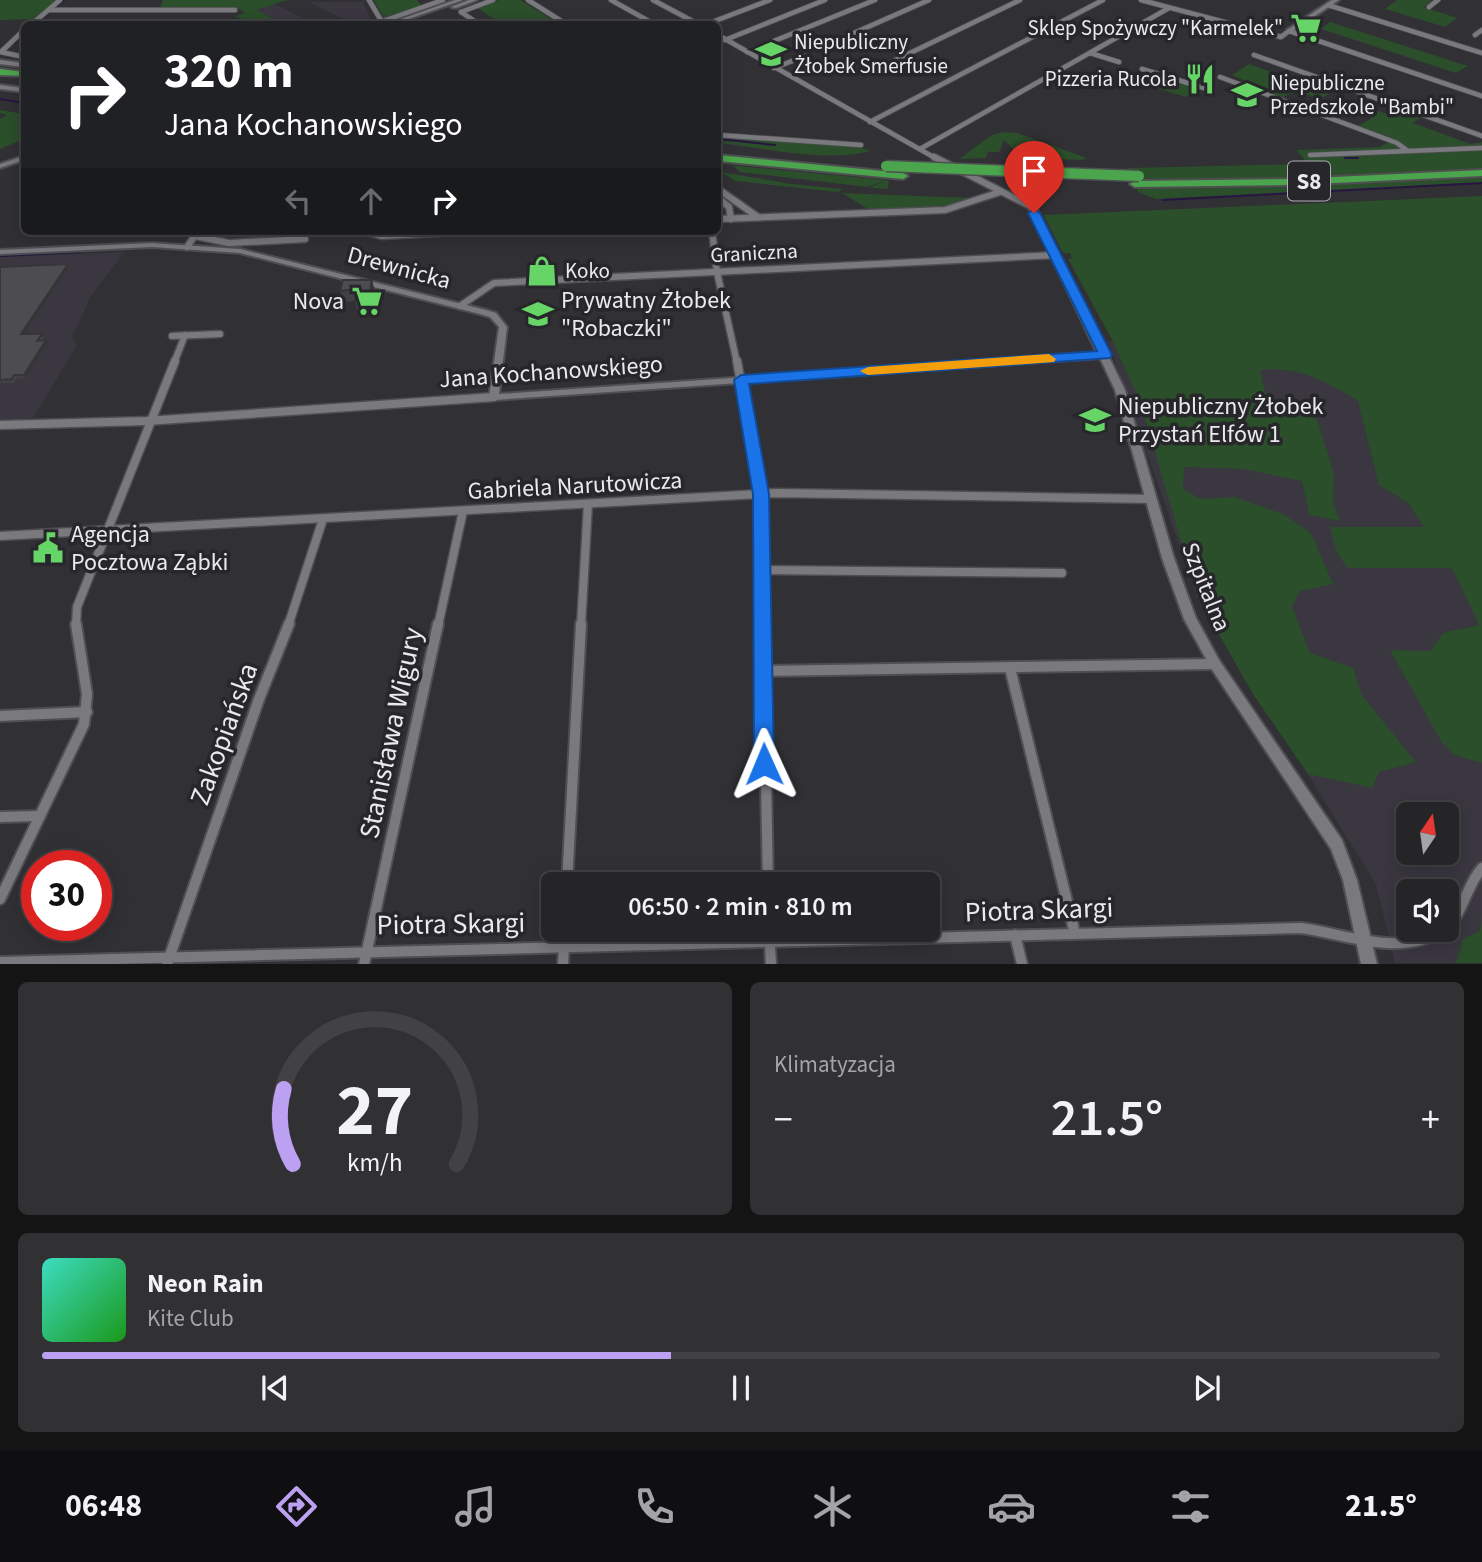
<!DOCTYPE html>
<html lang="pl">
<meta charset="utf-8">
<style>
:root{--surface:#252427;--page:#313033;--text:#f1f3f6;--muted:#a3a4a7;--line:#424144;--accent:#bca0f2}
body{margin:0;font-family:"Source Sans 3",sans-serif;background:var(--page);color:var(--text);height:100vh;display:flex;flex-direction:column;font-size:26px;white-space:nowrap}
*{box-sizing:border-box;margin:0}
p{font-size:23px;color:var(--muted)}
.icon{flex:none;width:38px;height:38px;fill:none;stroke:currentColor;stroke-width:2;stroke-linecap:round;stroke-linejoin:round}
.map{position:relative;height:964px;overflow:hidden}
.panel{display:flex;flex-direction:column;gap:18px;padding:18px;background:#141415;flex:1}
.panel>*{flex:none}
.hud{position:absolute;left:21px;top:21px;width:700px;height:214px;border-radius:10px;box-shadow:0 4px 18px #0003,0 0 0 2px var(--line);background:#202124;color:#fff;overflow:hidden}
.needle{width:46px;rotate:13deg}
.buttons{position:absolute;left:1396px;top:802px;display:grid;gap:14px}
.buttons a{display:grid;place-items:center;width:63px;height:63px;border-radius:10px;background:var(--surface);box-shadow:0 4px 18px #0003,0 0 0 2px var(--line);font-size:35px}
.speed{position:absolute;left:21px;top:850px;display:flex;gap:14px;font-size:35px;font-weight:700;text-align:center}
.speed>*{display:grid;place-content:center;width:91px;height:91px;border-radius:50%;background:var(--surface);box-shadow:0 4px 18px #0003,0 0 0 2px var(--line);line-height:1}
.speed .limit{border:10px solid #d22;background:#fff;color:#111}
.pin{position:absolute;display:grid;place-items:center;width:60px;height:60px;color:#fff;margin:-72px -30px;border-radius:50% 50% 50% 0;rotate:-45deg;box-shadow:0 0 7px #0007}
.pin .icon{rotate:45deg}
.me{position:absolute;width:77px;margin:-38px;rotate:359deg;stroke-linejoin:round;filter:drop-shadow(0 0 5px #0008)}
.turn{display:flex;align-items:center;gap:24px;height:147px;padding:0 28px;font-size:32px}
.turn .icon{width:91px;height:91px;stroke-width:2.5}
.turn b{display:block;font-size:49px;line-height:60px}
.lanes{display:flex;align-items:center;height:66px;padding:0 28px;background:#0003;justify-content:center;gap:35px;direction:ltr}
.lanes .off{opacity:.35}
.big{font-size:52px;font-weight:600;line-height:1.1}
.panel .tile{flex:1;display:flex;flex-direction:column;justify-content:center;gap:10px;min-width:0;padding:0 24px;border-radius:10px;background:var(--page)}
.panel .dial{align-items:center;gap:0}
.dial svg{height:182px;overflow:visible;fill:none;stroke:var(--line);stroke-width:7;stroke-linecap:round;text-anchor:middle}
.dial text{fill:var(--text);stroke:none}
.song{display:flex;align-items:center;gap:21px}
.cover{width:84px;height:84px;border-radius:10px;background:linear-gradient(135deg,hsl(170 70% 55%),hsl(120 70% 35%))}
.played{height:7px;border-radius:4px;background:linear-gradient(90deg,var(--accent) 45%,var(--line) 45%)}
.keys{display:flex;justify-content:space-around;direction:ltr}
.heat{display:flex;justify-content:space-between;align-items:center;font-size:38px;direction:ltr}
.panel .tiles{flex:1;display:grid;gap:18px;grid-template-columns:1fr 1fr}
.tile:last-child{grid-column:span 2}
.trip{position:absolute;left:541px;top:872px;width:399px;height:70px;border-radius:10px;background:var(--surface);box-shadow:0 4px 18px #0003,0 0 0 2px var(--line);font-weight:600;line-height:70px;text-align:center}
.tabs{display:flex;height:112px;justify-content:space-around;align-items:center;background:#0f0e10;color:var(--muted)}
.tabs .icon{width:49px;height:49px}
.tabs .current{color:var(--accent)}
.tabs b{font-size:32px;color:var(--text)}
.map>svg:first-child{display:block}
</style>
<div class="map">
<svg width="1482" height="964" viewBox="0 0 1482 964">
<rect width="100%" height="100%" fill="#313034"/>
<g fill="#3a3741" fill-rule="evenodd">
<polygon points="309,2 363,2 372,21 353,24"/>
<polygon points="274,4 314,24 283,24 255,10"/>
<polygon points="125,252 92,294 72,337 77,345 33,418 0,420 0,257"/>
<path d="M1108,341L1379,343L1482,531V963H1395L1376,884L1197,596ZM1409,814H1447V852H1409ZM1409,891H1447V929H1409Z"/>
</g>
<g fill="#2b4e2b">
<polygon points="0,0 58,0 36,19 0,20"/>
<polygon points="163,0 287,0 256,10 283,24 251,24 235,16 245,13 237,8 163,9 160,8"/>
<polygon points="374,0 417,0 421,5 384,19"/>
<polygon points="499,0 520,0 560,24 502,24 477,8"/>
<polygon points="1397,0 1432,0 1424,7 1457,18 1445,27 1385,9"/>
<polygon points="133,19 129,24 38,24 43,20"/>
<polygon points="1330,22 1468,66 1456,73 1321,29"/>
<polygon points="1249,64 1331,93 1320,99 1295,91 1282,98 1232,75"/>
<polygon points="1157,75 1199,88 1186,97 1143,84"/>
<polygon points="0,110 24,114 24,139 0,149 0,119 7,115 0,113"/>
<polygon points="1379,111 1396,117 1406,111 1423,116 1413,123 1470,144 1482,142 1482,183 1156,199 1138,192 1127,168 1308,164 1296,150 1380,147 1393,139 1357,126 1371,119 1369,116"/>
<polygon points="1004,132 1017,133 1087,158 1082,160 1023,158 1004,140 999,152 988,152 986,158 959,159 992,135"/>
<path d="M718,136L857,146L871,151C828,163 764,148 718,143Z"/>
<polygon points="718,164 886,180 889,181 888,189 869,188 885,181 867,187 740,172 734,166"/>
<polygon points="721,172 791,184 843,189 838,192 735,181"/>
<polygon points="842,193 970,198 953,207 871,211"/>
<path d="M1482,196V763L1454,755L1442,743L1390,650L1430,651L1443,633L1479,625L1452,568H1347L1336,551L1330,527H1424L1408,503L1379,485L1358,401C1325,381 1298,366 1260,370L1265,392L1295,413L1316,416L1334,473L1333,502L1340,521L1309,515L1302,481L1244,469L1184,467L1183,489L1201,499L1234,497L1283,514L1311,533L1333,584L1300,591L1292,606L1310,653L1353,668L1361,694L1416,762L1379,772L1372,788L1308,774L1253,694L1197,596L1140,401L1112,340L1068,259H1072L1070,253H1063L1044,215Z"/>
<polygon points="1482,916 1482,963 1456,963 1463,939 1480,931"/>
</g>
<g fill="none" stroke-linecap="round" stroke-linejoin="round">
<g stroke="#271542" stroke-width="2">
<polyline points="54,9 64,0"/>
<polyline points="35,24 51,11"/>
<polyline points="14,43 24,34"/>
<polyline points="0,99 24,103"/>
<polyline points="718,139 775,145"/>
<polyline points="1345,158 1358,158"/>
<polyline points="1163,200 1482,183"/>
<polyline points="0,256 80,252"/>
</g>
<g stroke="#4f4e52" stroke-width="6">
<g id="street-far3">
<polyline points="369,0 382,22"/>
<polyline points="528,0 566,24"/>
<polyline points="611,0 654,24"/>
<polyline points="653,0 698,24"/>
<polyline points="1141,0 1281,37 1289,31 1482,96"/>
<polyline points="1328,5 1482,53"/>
<polyline points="1429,7 1438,0"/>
<polyline points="49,10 235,10"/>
<polyline points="461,12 493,0"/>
<polyline points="461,12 479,24"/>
<polyline points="32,24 60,0"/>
<polyline points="375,24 443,0"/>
<polyline points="707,24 770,0"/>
<polyline points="24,30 1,52 24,57"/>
<polyline points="718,35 937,159"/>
<polyline points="1475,35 1482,30"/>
<polyline points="725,40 825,0"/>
<polyline points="820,48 929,0"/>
<polyline points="747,52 875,0"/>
<polyline points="1090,53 1119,62"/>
<polyline points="1254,55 1482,136"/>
<polyline points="774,68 805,56"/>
<polyline points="1142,69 1204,88"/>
<polyline points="875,70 1020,0"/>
<polyline points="1220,77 1397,143 1408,151"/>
<polyline points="870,122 1103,0"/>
<polyline points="718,135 861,145"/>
<polyline points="920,149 1169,8"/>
<polyline points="1310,155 1482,148"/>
</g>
</g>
<g stroke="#4f4e52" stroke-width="9">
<g id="street-far2">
<polyline points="934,157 1032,207"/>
<polyline points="718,189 758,217"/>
<polyline points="718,198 729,207 731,219"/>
<polyline points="718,219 945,210 1000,192"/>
<polyline points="363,231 382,236 472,231"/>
<polyline points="712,231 717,272 737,363"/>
<polyline points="195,236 229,243 305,239"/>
<polyline points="187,247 198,231"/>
<polyline points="460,306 494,283 1056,255"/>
<polyline points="172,336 220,334"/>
<polyline points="174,363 185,335"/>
</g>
</g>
<g stroke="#4f4e52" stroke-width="11">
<g id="street-far1">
<polyline points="737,361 761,494 763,626"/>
<polyline points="0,425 146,421 494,397"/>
<polyline points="0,536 777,493 1152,499"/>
<polyline points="762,570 1062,573"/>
<polyline points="76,626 77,607 175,361"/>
<polyline points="288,626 323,519"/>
<polyline points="438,626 463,511"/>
<polyline points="581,626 588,504"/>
</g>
</g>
<g stroke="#4f4e52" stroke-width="14">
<g id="street">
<polyline points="763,624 768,884"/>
<polyline points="1010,668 1075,934"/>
<polyline points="763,671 1215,664"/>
<polyline points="0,716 87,712"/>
<polyline points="0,817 40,816"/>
<polyline points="567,884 581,624"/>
<polyline points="0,899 84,724 87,694 76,624"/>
<path d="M1447,928C1464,911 1466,886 1482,868"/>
<polyline points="769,929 771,964"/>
<polyline points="1015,935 1022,964"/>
<path d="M0,962L1301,928C1351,935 1399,958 1446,929"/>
<polyline points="167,964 259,699 289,624"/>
<polyline points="364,964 438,624"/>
<polyline points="563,964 565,929"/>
</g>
</g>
<g stroke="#4f4e52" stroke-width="4">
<g id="secondary">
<polygon points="455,0 463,0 394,24 387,24"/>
<polygon points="469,0 477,0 456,8 451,7"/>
<polygon points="1332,0 1339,0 1291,32 1287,32 1287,30"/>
<polygon points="0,60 24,63 24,67 0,64"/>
<polygon points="0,85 24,88 24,92 0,89"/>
<polygon points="24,156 24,160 0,168 0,164"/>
<polygon points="1029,205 1032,205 1036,207 1107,353 1110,355 1109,357 1125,390 1174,558 1196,618 1219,660 1342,840 1357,880 1377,964 1361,964 1343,880 1331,849 1211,668 1184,619 1162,558 1115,390 1100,358 494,400 489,397 499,327 490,317 480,314 240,253 152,247 0,254 0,250 152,243 240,249 486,310 496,313 507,327 499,394 1097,353 1028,207"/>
</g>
</g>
<g stroke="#4f4e52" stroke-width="4">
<g id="highway">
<polygon points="0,69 24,72 24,76 0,75"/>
<polygon points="718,155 903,173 908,176 903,179 718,161"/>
<polygon points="1482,170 1482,176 1292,185 1135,187 1130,184 1135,181 1292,179"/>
</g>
</g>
<use href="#street-far3" stroke="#7a797e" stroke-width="4.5"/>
<use href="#street-far2" stroke="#7a797e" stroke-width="6"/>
<use href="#street-far1" stroke="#7a797e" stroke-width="8"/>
<use href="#street" stroke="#7a797e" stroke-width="10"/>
<use href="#secondary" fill="#7a797e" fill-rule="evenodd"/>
<use href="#highway" fill="#4ba54c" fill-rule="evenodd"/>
<g stroke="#4f4e52" stroke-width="13" stroke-linecap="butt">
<polyline id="highway-bridge" points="886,166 1139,176"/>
</g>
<use href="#highway-bridge" stroke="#4ba54c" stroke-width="10"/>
</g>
<g fill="#424145">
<polygon points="0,267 69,267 25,334 44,337 41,340 48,343 26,378 16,379 14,383 0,383"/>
<polygon points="372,280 375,292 371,311 358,312 355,301 344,302 340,291"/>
<polygon points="591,364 599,364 600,375 592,376"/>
</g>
<g fill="#363538">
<polygon points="68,264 69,267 22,338 21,334"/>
<polygon points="372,280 375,292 371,311 368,300"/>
<polygon points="46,340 48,343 26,378 24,375"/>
</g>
<g fill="#4d4c50" stroke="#363538" stroke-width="2">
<polygon points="68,264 21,334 42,334 37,341 46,340 24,375 14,375 12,379 0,380 0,267"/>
<polygon points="343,280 372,280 368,300 355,300 357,289 340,291"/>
<rect x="591" y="364" width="8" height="8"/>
</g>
<polygon fill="#1a73e8" stroke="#114b97" stroke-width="2" points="1034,209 1040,213 1112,355 1110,358 749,384 769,494 774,764 771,770 764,773 757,770 754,764 753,494 734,380 741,375 1097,351 1028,213"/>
<polygon fill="#f59e0b" points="1049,354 1056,359 1054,362 868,375 860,371 868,367"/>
<defs>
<g id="supermarket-bare" transform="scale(2.415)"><path d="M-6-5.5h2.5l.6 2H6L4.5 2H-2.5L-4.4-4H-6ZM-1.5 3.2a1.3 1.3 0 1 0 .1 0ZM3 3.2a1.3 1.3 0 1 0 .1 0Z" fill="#66d466" stroke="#27262a" stroke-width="2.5" paint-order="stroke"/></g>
<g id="school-bare" transform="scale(2.415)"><path d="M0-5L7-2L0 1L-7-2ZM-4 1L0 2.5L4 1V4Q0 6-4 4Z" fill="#66d466" stroke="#27262a" stroke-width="2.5" paint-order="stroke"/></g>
<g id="restaurant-bare" transform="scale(2.415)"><path d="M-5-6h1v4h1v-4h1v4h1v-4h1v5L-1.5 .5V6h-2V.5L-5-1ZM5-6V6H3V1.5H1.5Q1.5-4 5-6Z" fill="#66d466" stroke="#27262a" stroke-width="2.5" paint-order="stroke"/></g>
<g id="shop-bare" transform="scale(2.415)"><path d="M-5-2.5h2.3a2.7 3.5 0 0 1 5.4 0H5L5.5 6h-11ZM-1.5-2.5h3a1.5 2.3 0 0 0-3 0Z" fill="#66d466" stroke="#27262a" stroke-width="2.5" paint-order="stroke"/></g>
<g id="civic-bare" transform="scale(2.415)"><path d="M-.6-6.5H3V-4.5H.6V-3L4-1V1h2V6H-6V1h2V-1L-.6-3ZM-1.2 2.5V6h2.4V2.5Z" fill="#66d466" stroke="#27262a" stroke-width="2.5" paint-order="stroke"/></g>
</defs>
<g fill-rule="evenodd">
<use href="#supermarket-bare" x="1306" y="28"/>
<use href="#school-bare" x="771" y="54"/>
<use href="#restaurant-bare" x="1200" y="79"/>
<use href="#school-bare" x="1247" y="95"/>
<use href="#shop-bare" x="542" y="271"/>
<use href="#supermarket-bare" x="367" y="301"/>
<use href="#school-bare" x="538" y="314"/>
<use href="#school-bare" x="1095" y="420"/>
<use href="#civic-bare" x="48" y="548"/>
</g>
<g text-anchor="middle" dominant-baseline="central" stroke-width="7" stroke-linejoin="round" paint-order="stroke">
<g font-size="21" fill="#eae9ec" stroke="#27262a" text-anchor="start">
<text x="1283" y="28" text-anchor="end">Sklep Spożywczy "Karmelek"</text>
<text x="794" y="42">Niepubliczny<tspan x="794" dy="24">Żłobek Smerfusie</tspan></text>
<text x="1177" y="79" text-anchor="end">Pizzeria Rucola</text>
<text x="1270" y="83">Niepubliczne<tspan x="1270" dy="24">Przedszkole "Bambi"</tspan></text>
<text x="565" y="271">Koko</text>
</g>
<g font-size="21" fill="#eae9ec" stroke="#27262a">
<text transform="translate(754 253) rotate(-3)">Graniczna</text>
</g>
<rect fill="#27262a" stroke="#b0aeb2" stroke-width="2" x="1288" y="161.5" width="42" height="39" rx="5"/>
<g font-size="23" font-weight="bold" fill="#eae9ec">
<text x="1309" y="181">S8</text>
</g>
<g font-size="24" fill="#eae9ec" stroke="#27262a">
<text transform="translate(399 268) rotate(15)">Drewnicka</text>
<text transform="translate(551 372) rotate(-4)">Jana Kochanowskiego</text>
<text transform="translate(575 486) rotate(-3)">Gabriela Narutowicza</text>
<text transform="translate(1206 587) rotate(68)">Szpitalna</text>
</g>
<g font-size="24" fill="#eae9ec" stroke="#27262a" text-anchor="start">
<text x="561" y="300">Prywatny Żłobek<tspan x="561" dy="28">"Robaczki"</tspan></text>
<text x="344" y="301" text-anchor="end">Nova</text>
<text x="1118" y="406">Niepubliczny Żłobek<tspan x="1118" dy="28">Przystań Elfów 1</tspan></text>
<text x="71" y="534">Agencja<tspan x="71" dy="28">Pocztowa Ząbki</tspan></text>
</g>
<g font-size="28" fill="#eae9ec" stroke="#27262a">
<text transform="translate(391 733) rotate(-78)">Stanisława Wigury</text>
<text transform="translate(224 734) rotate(-70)">Zakopiańska</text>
<text transform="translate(1039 910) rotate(-2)">Piotra Skargi</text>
<text transform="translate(451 924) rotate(-1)">Piotra Skargi</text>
</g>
</g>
</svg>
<div class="buttons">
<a><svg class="needle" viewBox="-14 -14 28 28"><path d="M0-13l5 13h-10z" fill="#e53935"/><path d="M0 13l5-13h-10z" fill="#a3a4a7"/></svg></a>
<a><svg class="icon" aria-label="sound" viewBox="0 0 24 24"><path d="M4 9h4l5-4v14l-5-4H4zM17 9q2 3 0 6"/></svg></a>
</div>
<div class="speed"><div class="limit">30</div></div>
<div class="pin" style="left:1034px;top:213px;background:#d93025"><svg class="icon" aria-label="arrive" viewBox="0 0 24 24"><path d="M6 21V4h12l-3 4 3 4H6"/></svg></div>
<svg class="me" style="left:764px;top:764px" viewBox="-20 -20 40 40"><path d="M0-17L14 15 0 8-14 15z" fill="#1a73e8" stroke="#fff" stroke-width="4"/></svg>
<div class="trip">06:50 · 2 min · 810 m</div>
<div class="hud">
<div class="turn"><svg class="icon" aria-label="right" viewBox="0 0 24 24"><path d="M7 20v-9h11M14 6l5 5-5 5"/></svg><div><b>320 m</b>Jana Kochanowskiego</div></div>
<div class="lanes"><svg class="icon off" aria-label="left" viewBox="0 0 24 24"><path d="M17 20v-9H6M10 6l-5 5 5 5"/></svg><svg class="icon off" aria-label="ahead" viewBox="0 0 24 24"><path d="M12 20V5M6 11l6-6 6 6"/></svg><svg class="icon" aria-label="right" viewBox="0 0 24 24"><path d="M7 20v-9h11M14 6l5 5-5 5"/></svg></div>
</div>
</div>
<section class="panel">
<div class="tiles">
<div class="tile dial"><svg viewBox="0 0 100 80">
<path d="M14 69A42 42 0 1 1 86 69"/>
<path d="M14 69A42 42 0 0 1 10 36" stroke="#bca0f2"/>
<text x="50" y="56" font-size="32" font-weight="700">27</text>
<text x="50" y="72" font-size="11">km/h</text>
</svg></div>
<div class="tile"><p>Klimatyzacja</p>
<div class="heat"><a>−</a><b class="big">21.5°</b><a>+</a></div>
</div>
<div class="tile">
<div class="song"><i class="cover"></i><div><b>Neon Rain</b><p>Kite Club</p></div></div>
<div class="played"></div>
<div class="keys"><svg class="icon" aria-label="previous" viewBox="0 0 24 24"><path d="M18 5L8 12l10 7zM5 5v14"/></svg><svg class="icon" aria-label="pause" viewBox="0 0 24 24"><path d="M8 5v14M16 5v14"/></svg><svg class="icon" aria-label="next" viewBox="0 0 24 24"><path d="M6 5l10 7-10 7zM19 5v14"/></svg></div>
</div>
</div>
</section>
<nav class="tabs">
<b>06:48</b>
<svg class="icon current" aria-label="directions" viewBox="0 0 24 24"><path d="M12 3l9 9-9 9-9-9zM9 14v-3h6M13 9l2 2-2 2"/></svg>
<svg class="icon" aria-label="music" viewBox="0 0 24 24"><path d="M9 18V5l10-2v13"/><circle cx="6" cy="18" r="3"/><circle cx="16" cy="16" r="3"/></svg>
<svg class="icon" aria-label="phone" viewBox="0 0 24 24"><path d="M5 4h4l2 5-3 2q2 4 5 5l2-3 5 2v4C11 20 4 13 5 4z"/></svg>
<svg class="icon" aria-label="climate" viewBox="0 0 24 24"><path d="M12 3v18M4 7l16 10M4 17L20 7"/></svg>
<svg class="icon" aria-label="car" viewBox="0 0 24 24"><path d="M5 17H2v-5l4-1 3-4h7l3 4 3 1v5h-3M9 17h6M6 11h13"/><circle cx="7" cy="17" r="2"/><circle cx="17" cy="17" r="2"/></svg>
<svg class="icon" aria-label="filters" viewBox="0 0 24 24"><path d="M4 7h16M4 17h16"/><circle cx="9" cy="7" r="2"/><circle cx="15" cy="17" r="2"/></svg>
<b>21.5°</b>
</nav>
